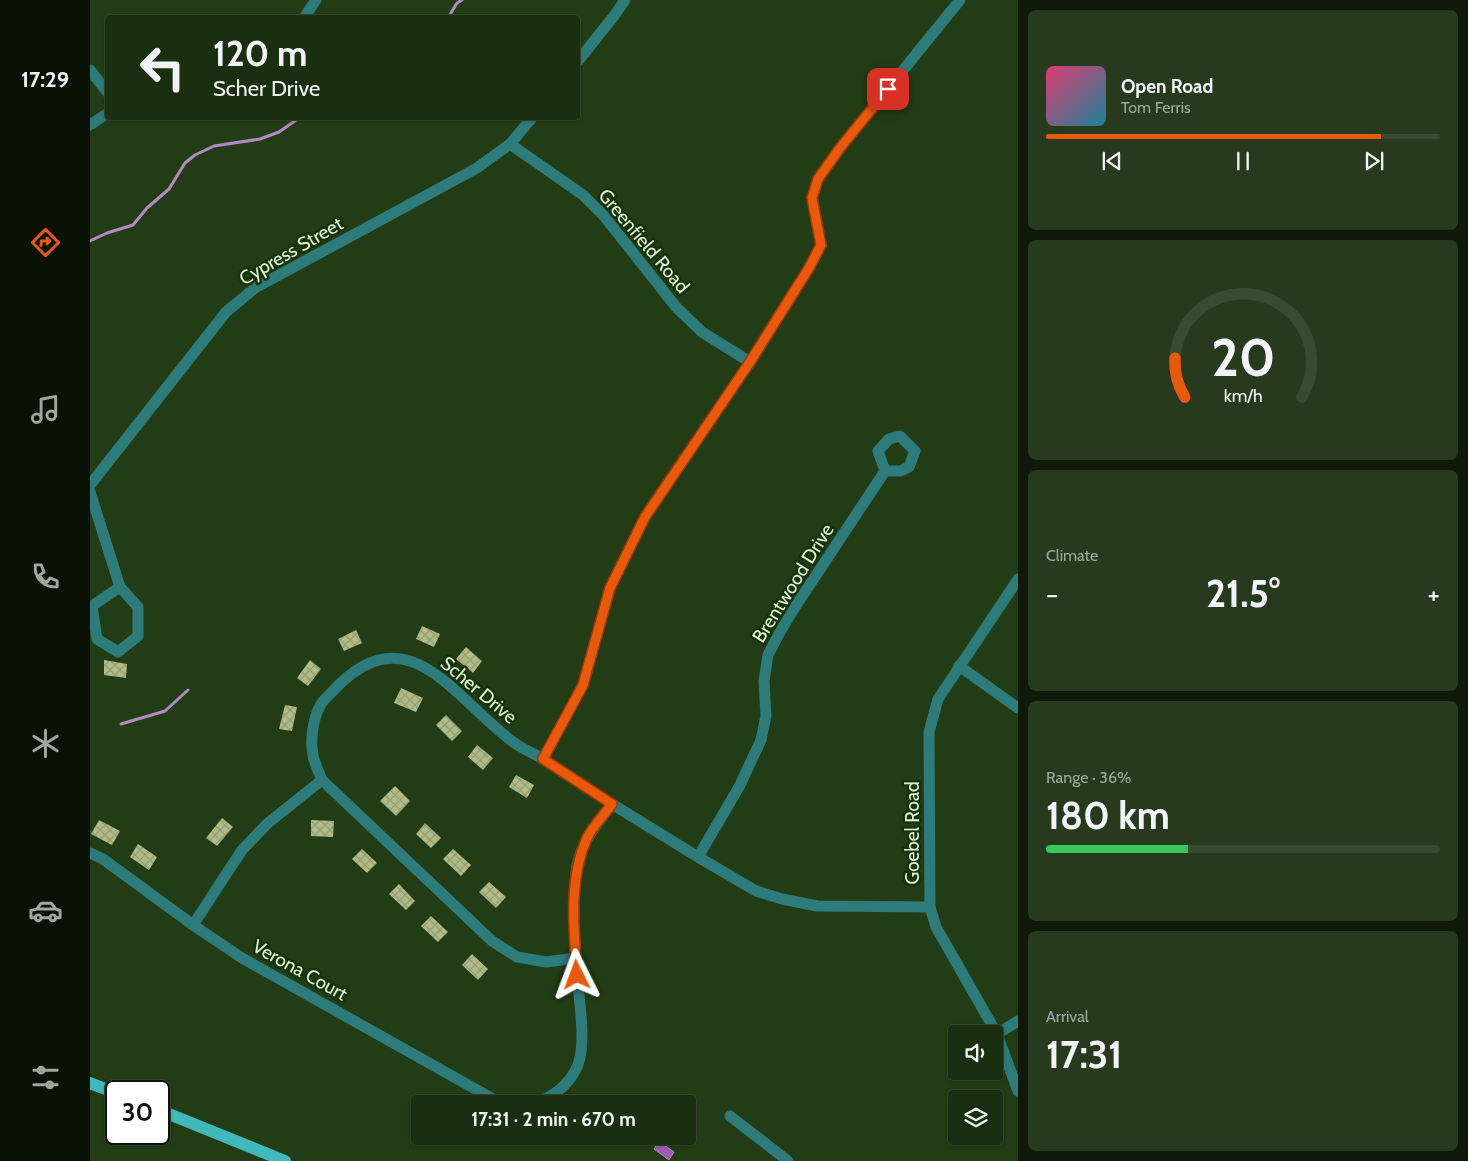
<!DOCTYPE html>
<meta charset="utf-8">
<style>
:root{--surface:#1a2e10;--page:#273a1e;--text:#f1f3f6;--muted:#9fa89f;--line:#384a30;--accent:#ea580c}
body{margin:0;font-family:Cabin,sans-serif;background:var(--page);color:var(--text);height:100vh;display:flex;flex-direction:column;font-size:19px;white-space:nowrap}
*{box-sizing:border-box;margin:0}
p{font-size:16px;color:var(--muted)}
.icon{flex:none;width:28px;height:28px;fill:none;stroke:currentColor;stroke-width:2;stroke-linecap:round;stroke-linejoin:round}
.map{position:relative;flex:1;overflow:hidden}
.panel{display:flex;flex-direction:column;gap:10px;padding:10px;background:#0e1909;width:450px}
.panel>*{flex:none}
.top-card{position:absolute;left:15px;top:15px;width:475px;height:105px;border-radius:5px;box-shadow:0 1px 4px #0004,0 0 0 1px var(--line);background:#1a2e10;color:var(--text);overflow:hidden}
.controls{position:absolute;left:858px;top:1025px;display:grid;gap:10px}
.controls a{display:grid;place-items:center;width:55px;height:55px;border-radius:5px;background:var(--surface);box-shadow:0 1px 4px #0004,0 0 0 1px var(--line);font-size:25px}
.speed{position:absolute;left:15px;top:1080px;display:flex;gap:10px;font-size:25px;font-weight:700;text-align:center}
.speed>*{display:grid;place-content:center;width:65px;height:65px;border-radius:50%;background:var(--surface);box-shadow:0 1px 4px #0004,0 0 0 1px var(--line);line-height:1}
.speed .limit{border:2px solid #111;border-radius:8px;background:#fff;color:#111}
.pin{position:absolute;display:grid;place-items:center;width:42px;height:42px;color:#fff;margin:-21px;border-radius:10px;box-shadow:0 2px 8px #0006}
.me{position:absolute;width:55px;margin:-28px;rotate:357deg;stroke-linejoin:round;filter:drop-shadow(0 0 4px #0008)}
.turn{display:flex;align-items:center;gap:18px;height:105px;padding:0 25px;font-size:22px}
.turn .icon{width:65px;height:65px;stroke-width:2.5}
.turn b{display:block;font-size:35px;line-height:42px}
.big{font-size:38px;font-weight:700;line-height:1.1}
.panel .widget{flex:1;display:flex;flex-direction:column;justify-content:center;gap:8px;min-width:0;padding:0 18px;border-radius:8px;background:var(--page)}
.panel .dial{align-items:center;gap:0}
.dial svg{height:130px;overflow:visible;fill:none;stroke:var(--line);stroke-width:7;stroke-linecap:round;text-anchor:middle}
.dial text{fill:var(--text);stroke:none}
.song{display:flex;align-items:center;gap:15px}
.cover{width:60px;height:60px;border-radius:8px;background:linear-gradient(135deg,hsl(340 70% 55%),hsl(190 70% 35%))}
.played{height:5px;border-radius:2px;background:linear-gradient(90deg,var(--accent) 85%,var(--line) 85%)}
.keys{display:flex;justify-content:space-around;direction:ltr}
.heat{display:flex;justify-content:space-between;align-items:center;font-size:28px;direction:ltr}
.charge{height:8px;border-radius:4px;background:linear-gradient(90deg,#34c759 36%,var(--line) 0)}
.trip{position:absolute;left:321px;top:1095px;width:285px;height:50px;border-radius:5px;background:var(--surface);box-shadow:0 1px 4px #0004,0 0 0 1px var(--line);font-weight:700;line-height:50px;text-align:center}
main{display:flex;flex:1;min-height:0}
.tabs{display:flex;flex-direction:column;width:90px;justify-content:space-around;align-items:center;background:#0a1206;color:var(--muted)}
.tabs .icon{width:35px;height:35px}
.tabs .active{color:var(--accent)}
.tabs b{font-size:22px;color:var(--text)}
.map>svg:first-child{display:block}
</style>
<main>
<nav class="tabs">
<b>17:29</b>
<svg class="icon active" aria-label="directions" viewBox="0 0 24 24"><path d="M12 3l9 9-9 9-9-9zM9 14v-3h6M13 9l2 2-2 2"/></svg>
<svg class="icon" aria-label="music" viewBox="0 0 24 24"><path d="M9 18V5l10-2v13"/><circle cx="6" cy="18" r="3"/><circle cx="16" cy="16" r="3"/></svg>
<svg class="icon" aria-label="phone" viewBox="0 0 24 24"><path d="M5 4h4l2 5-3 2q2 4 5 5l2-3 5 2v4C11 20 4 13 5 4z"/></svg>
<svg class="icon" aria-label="climate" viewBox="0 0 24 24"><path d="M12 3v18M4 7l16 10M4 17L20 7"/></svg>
<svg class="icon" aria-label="car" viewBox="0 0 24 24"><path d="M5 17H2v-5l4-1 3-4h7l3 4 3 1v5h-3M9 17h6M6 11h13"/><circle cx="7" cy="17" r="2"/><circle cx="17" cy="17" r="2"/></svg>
<svg class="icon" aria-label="filters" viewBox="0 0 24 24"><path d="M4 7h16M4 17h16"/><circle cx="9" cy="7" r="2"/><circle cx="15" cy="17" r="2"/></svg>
</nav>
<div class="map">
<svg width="928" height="1161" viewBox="0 0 928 1161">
<defs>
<pattern id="building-cross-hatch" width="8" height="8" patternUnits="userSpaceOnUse" patternTransform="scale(1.25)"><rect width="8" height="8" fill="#b1bb86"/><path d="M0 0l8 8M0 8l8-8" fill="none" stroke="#969e75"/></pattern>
</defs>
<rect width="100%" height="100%" fill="#223d15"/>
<polygon fill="#9e5db5" stroke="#b289c0" points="569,1141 584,1152 579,1160 564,1149"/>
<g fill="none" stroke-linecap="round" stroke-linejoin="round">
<g stroke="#b289c0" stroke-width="3">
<polyline points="358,18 367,3 372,0"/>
<polyline points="0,241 17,233 43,225 57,208 79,189 95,163 105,155 124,146 170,139 189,132 209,118"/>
<polyline points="31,724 75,711 98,690"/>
</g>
</g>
<g fill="url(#building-cross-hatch)">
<polygon points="332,626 350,634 344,647 326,639"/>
<polygon points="266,630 272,643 254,651 248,639"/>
<polygon points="376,647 392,661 383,673 366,659"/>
<polygon points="14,660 37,664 36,678 14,675"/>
<polygon points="220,660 231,669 218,686 207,678"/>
<polygon points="311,688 333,698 326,712 304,703"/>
<polygon points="195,705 207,707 202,731 189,729"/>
<polygon points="356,715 372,731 362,741 346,725"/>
<polygon points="387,745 403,758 393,770 378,757"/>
<polygon points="426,775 444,785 437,798 419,787"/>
<polygon points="305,786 320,801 306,816 290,801"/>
<polygon points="132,818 143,827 127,846 116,838"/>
<polygon points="9,820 30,831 22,845 1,834"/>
<polygon points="221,820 244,821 243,837 221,836"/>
<polygon points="335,823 351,838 341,848 326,834"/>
<polygon points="48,844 67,857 59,870 40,857"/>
<polygon points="272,849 287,863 277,873 262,859"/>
<polygon points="363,849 381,865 371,876 353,859"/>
<polygon points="399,882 416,897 406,908 389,892"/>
<polygon points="309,884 325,901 316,910 299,894"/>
<polygon points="341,916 358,932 348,942 331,926"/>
<polygon points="382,954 398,969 388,980 372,965"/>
</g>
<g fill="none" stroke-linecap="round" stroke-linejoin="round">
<g stroke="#2e7b7c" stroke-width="11">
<polyline points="214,18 226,0"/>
<polyline points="488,61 524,16 535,0"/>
<polyline points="0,70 18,93"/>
<polyline points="0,125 18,113"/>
<polyline points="420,144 493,195 514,216 586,307 612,332 660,362"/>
<polyline points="0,485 136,312 165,288 387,168 420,144 442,118"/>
<polyline points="0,492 30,587 48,607 48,636 28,652 7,639 2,606 30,587"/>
<polyline points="928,579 848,699 839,732 840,907 846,927 907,1034 928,1091"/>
<polyline points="869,666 928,708"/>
<polyline points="453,759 493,685 520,588 555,517 660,362 719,268 731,245 722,198 728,179 750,148 870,0"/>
<polyline points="0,853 13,859 103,925 152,958 412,1104"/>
<polyline points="608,857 649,787 671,740 676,716 674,681 678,655 690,632 707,604 795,471 810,471 819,467 825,451 810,436 799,439 788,451 795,471"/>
<polyline points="103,925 152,850 178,823 232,780"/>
<path d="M486,958L456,962L427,957L402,941L232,780C229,772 224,763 223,755C220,740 223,719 230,706C232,701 238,696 242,692C318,608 366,702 426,744C435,750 445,754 453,759L522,804L608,857L666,891L692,899L727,906L840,907"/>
<polyline points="907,1034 928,1021"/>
<path d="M445,1104C462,1096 476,1088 485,1071C498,1050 489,1005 488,981C485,947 481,899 487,866C491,842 508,823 522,804"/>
<polyline points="640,1116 698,1161"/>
</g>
<g stroke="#40b9bb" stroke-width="12">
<polyline points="0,1083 26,1093"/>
<polyline points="69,1110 195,1161"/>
</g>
</g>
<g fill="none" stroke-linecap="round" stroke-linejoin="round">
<g stroke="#983908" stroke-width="12">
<path id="route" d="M487,975C484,931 478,880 497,838C503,826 514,815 522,804L453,759L493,685L520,588L555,517L660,362L719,268L731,245L722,198L728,179L750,148L798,89"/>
</g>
<use href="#route" stroke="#ea580c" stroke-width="9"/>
</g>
<g text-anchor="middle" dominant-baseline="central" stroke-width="5" stroke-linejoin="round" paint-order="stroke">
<g font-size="19" fill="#e0f1d9" stroke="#183309">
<text transform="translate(554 241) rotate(50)">Greenfield Road</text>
<text transform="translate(201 251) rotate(-30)">Cypress Street</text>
<text transform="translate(703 583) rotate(-58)">Brentwood Drive</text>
<text transform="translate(389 690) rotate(40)">Scher Drive</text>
<text transform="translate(822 833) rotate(-90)">Goebel Road</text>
<text transform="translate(210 970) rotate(29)">Verona Court</text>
</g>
</g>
</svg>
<div class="controls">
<a><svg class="icon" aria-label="sound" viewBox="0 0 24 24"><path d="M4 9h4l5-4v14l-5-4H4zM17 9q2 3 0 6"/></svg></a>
<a><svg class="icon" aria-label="layers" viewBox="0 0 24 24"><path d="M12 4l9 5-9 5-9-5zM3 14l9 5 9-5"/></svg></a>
</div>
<div class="speed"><div class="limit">30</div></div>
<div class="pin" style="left:798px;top:89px;background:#d93025"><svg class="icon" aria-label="arrive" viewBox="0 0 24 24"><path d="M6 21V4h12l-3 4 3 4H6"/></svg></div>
<svg class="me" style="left:487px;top:975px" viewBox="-20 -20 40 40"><path d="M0-17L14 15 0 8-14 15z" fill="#ea580c" stroke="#fff" stroke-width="4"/></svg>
<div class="trip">17:31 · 2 min · 670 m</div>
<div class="top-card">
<div class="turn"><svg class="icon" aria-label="left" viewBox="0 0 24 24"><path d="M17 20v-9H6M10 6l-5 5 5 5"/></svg><div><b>120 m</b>Scher Drive</div></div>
</div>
</div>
<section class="panel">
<div class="widget">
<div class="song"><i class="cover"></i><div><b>Open Road</b><p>Tom Ferris</p></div></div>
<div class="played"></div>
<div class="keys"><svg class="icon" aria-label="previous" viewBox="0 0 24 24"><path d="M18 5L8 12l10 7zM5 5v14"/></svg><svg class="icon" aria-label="pause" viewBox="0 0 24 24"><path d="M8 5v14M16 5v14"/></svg><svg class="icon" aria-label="next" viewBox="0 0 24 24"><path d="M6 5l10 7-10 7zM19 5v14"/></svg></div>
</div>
<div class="widget dial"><svg viewBox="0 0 100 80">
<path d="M14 69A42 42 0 1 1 86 69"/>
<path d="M14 69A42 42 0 0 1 8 45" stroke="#ea580c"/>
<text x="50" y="56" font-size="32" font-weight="700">20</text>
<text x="50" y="72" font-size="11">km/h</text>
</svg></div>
<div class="widget"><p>Climate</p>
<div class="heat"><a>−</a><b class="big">21.5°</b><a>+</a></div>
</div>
<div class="widget"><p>Range · 36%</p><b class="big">180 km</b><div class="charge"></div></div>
<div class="widget"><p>Arrival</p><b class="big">17:31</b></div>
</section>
</main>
